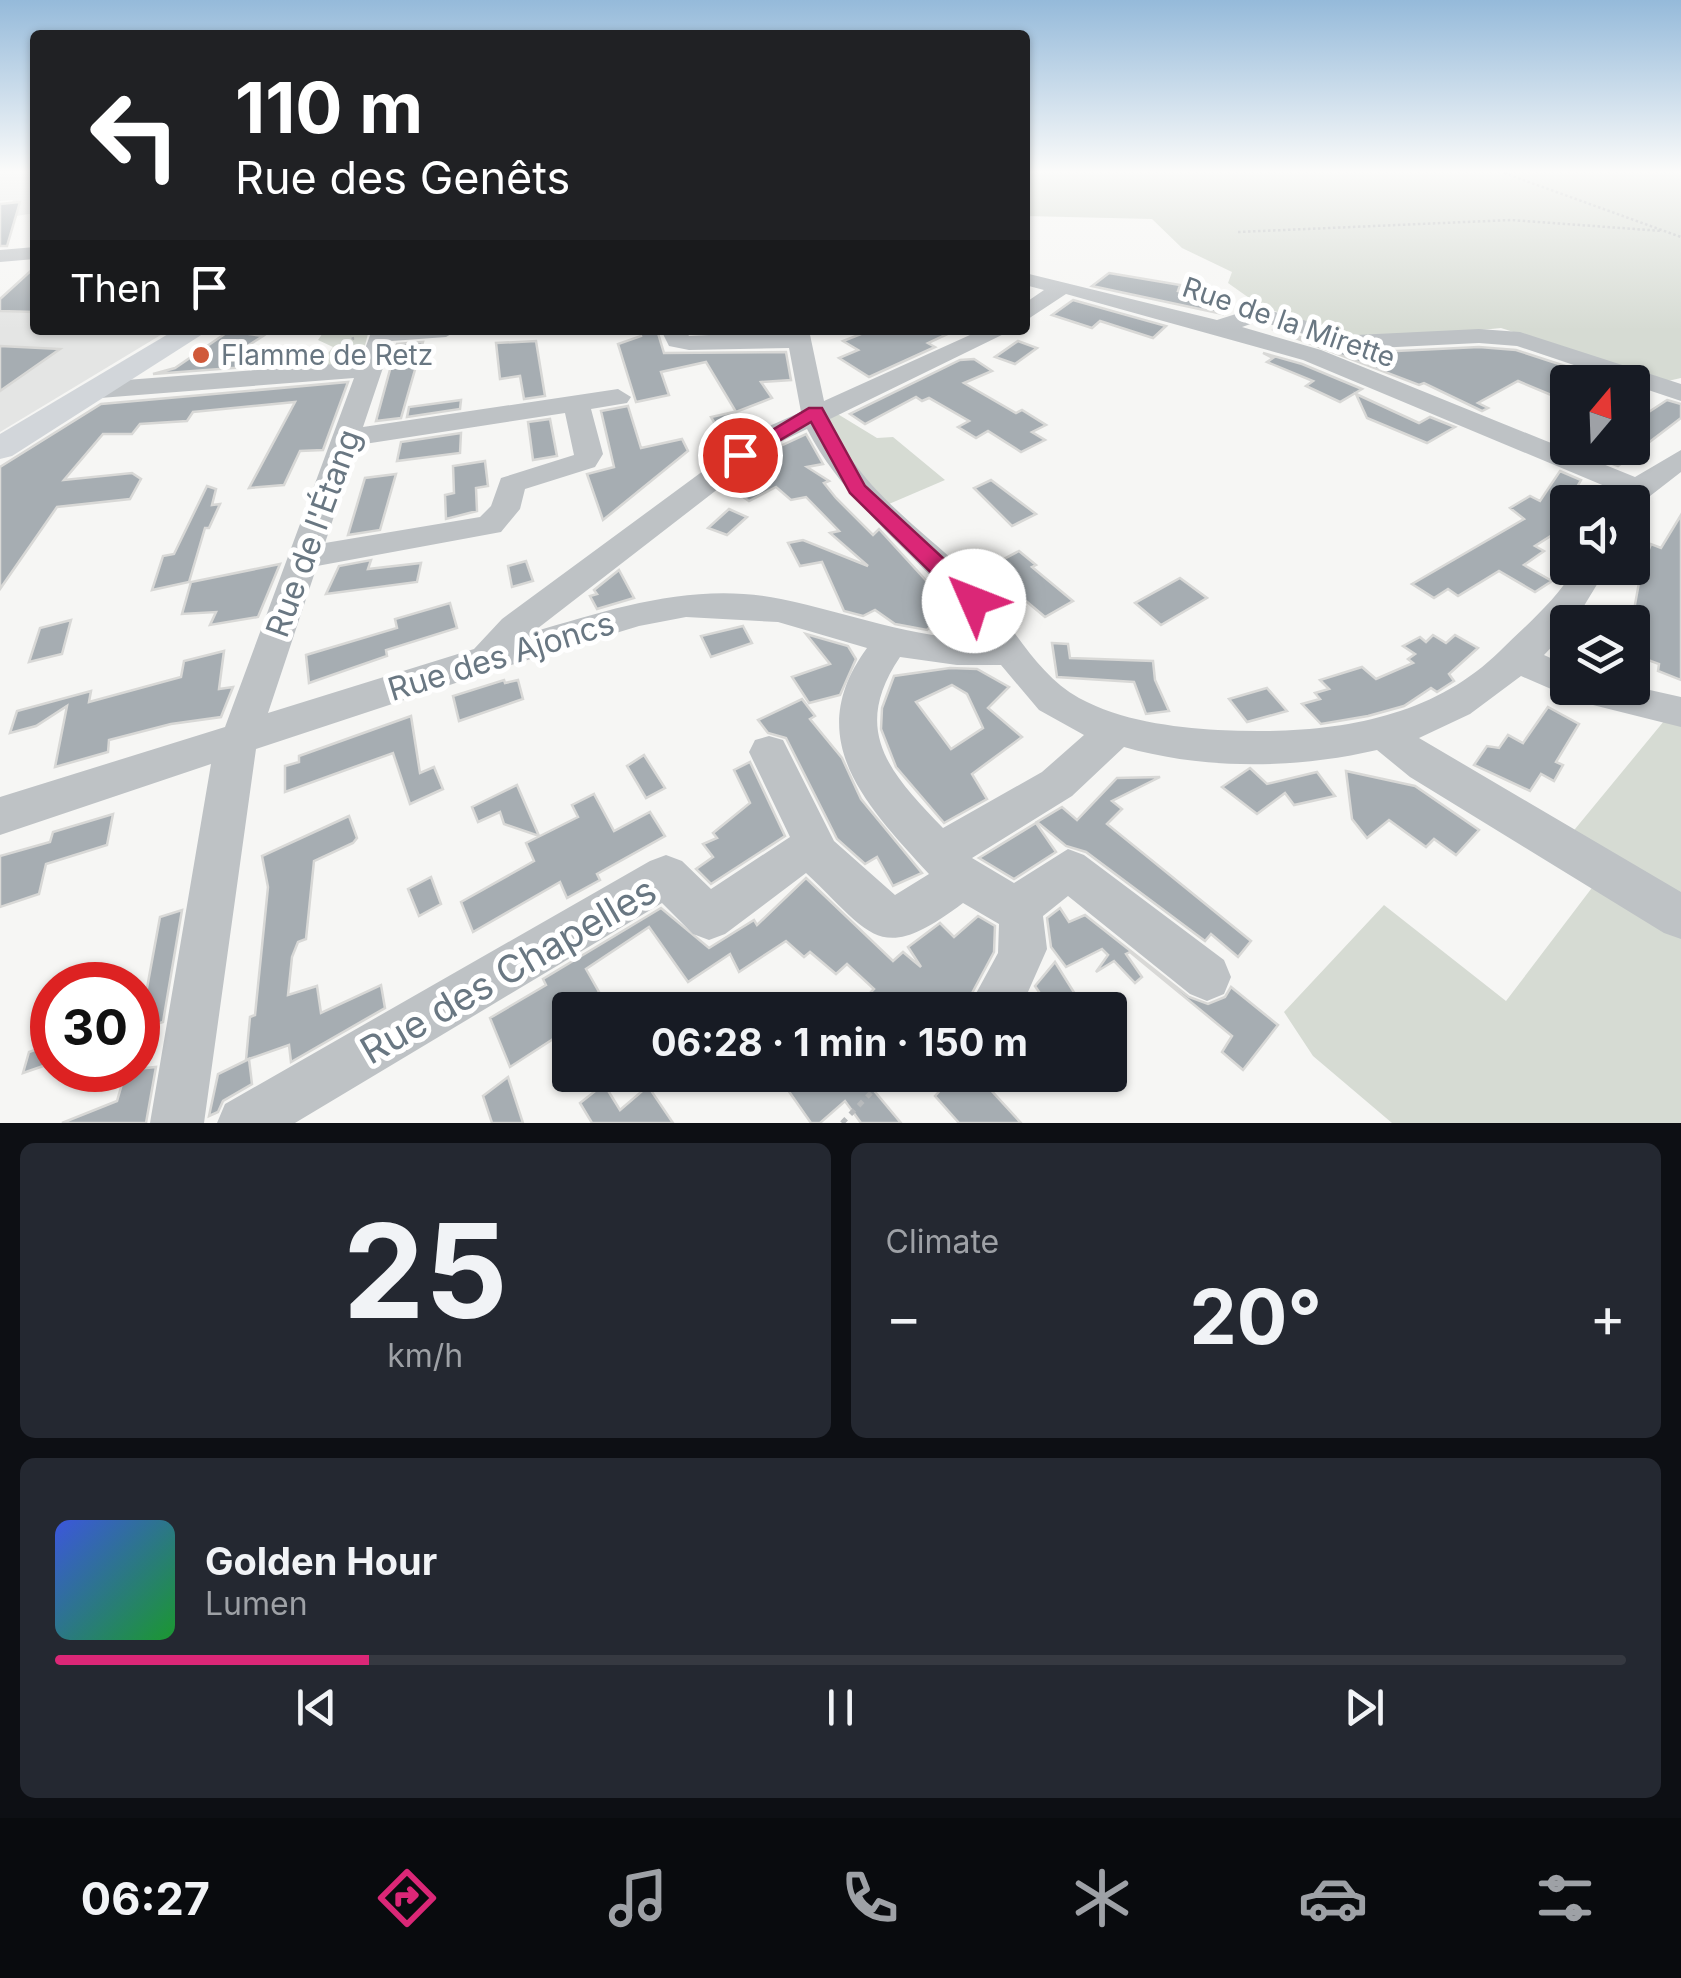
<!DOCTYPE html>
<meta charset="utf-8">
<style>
:root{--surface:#171b24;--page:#242831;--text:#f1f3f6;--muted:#9ea1a6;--line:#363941;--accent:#db2777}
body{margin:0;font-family:Inter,sans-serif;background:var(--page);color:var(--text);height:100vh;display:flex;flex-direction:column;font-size:38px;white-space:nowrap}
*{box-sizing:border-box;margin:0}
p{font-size:32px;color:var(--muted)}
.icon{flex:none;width:55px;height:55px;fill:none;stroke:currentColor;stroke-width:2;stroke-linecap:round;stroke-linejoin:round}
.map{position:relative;height:1123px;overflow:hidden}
.panel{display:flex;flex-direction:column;gap:20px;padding:20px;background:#0d0f14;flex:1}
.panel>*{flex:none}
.top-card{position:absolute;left:30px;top:30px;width:1000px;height:305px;border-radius:10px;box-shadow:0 2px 8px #0004;background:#202124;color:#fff;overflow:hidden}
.needle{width:65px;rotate:19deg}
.fabs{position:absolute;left:1550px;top:365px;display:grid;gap:20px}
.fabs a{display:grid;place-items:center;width:100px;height:100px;border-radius:10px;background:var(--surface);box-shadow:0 2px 8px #0004;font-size:50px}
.speed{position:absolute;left:30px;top:962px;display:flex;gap:20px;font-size:50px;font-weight:700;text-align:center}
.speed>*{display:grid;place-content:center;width:130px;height:130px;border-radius:50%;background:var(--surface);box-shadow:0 2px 8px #0004;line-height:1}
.speed .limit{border:15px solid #d22;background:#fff;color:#111}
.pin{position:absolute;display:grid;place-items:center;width:85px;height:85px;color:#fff;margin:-42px;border:5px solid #fff;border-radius:50%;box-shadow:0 2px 10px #0007}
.me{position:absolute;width:110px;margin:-55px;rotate:314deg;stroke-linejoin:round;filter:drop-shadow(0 0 8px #0008)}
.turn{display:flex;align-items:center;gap:35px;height:210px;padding:0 40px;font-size:45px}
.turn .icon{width:130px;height:130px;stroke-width:2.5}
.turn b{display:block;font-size:70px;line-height:85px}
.then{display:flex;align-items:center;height:95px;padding:0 40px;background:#0003;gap:20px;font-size:38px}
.big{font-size:75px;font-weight:700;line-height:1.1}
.panel .card{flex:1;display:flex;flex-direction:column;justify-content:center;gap:15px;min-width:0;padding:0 35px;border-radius:15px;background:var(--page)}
.panel .dial{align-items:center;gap:0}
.dial b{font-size:130px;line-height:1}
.song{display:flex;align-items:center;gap:30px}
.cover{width:120px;height:120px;border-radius:15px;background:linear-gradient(135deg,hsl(230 70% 55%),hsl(130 70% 35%))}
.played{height:10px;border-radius:5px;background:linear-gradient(90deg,var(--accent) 20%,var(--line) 20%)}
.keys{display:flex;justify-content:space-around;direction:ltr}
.heat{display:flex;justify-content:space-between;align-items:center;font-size:55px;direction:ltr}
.panel .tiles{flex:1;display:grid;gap:20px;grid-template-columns:1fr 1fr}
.card:last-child{grid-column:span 2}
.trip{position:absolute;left:552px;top:992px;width:575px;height:100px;border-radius:10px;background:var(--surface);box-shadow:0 2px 8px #0004;font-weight:700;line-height:100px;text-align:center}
.tabs{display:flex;height:160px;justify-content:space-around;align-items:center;background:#090b0e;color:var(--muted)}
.tabs .icon{width:70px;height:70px}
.tabs .on{color:var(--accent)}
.tabs b{font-size:45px;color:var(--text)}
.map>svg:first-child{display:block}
</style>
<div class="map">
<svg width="1681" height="1123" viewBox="0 0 1681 1123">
<rect width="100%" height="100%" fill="#f6f6f4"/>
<g fill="#e4e5e4">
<polygon points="0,173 35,173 35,213 4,218 13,200 0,201"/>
<polygon points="35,301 35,330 169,330 0,432 0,303"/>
</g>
<g fill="#d6dbd3">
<polygon points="1025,173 1681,173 1681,378 1668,381 1501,328 1399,338 1336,334 1259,305 1228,283 1232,272 1182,248 1152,219 1025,216"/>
<polygon points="325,330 369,330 361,361 315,369 333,347 318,340"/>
<polygon points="836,413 877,438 893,437 945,480 889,504 857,489 821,428"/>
<polygon points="1664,721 1681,723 1681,1123 1392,1123 1313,1056 1284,1012 1384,905 1506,1001 1607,868 1566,840"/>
</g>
<g fill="#a6adb2" stroke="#d8d8d6" stroke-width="2.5" fill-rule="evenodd">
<polygon points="20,202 7,246 0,246 0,204"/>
<polygon points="35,267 35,312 0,311 0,299"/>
<polygon points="1109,273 1180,285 1178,291 1228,300 1223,314 1092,286"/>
<polygon points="1073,300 1166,326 1153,338 1100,321 1092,328 1052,315"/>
<polygon points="1272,329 1355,353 1479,347 1516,350 1614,382 1568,382 1568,402 1518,381 1478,403 1488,408 1482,411 1424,383 1419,385"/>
<polygon points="639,330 657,330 664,353 786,352 791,380 761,382 772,398 736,412 706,362 661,372 669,395 636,402 618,344 641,336"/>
<polygon points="871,330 956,330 928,343 935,347 869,377 839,358 858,350 843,341"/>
<polygon points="229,331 263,336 224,361 300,358 297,363 153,374 175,368"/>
<polygon points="536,341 545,396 524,399 520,376 500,379 496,343"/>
<polygon points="1018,341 1037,348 1015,364 995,357"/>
<polygon points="423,342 401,418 376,421 397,344"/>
<polygon points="0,346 60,349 0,391"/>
<polygon points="1263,353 1302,364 1362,389 1340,402 1306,386 1313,381 1267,362 1273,358"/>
<polygon points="974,359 992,371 964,383 1016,413 1022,410 1046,425 1032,432 1045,440 1021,452 988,431 976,438 958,427 969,421 929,398 922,401 916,397 865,424 850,414 960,360"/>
<polygon points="348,382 323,450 300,451 284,485 249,488 295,402 193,412 187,421 140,424 132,434 103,434 64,480 132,473 141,479 130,499 57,507 0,589 0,467 101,404"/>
<polygon points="1356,394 1419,423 1430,417 1455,427 1427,443 1367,418"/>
<polygon points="461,400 460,409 407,417 409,407"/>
<polygon points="1667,400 1681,404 1681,418 1618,466 1575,449 1632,448 1632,423"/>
<polygon points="628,406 641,448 682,439 688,451 603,520 587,474 614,467 601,411"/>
<polygon points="734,412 744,428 721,434 711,417"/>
<polygon points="550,419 557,456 533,460 528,422"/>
<polygon points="461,433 460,453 397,461 401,442"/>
<polygon points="806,434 823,464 807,467 829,481 824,483 836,498 873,535 879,529 974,633 959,634 939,618 927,630 895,624 875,610 863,616 844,611 822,562 800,566 788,543 803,540 868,566 830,533 839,531 806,497 791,500 776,487 749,501 727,486 778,447"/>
<polygon points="485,461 488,486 476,488 477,511 446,519 445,495 454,493 453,466"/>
<polygon points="1560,471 1581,480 1577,487 1585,490 1577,502 1568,502 1568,525 1535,546 1544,551 1524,565 1552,581 1535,592 1499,571 1458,596 1448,589 1434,598 1412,584 1524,519 1510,508 1530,496 1540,501"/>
<polygon points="396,474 380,530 348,535 365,478"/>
<polygon points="991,480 1036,514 1012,526 974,488"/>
<polygon points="207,486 216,489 212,505 220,504 209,528 205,528 189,582 152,590 163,556 174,554"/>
<polygon points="729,509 747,517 727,535 708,528"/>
<polygon points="1681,515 1681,680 1658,671 1659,664 1632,654 1632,621 1642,566 1651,544 1661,548"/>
<polygon points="1019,551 1036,565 1032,567 1073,601 1045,617 1026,601 1004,612 974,575"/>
<polygon points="371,560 368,569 421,563 417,582 326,594 339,566"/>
<polygon points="526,561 533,581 512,587 508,566"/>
<polygon points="280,564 258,617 210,625 216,612 182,614 191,582"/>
<polygon points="619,570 634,598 597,609 590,596 597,594 594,590"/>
<polygon points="1180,578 1207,598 1161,625 1135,603"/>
<polygon points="450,603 457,628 386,650 387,656 309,683 306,655 397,628 395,619"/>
<polygon points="71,620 62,654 29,662 40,628"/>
<polygon points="743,626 752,643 711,657 701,636"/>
<polygon points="806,634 848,646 856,659 840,695 809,703 792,677 830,664"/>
<polygon points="1433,635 1446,643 1455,635 1478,648 1449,674 1454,681 1437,692 1431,688 1404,706 1368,716 1321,724 1302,704 1320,699 1315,693 1329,689 1320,680 1362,667 1376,679 1413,663 1408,659 1415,654 1403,646 1420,637 1426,642"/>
<polygon points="1052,643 1068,644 1070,658 1153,661 1155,680 1169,711 1146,714 1134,682 1057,677"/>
<polygon points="224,651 219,689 233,687 221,717 171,724 109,740 108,752 55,767 67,706 36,726 10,733 17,711 91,691 89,702 181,677 184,661"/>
<path d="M950,668L977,669L1009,687L988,708L1022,737L972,774L987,799L944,823L896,767L881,729L882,708L894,676ZM952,685L967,694L983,728L951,749L916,702Z"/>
<polygon points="504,680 505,683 518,680 523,699 459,721 453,696"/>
<polygon points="1267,688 1287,711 1247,722 1229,699"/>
<polygon points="802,699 815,716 810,719 842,758 861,799 922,873 893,886 877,857 865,864 837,839 786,738 768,733 758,720"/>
<polygon points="1548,707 1579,724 1556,762 1563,765 1554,781 1541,774 1530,791 1474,765 1487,746 1499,748 1508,735 1523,743"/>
<polygon points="411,716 420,773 434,767 443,789 410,804 393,753 285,792 285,766 299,762 299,756"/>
<polygon points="644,755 665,788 646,798 627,766"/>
<polygon points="750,762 785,836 711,884 696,869 713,857 703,844 717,838 713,833 750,803 734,770"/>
<polygon points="1250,768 1267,784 1317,772 1335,796 1294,805 1285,793 1257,814 1222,787"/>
<polygon points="1346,771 1415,786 1479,830 1456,855 1434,839 1426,847 1389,820 1367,838 1352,819"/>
<polygon points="1160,777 1112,801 1122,809 1107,824 1251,941 1238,957 1211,934 1205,941 1086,852 1066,846 1037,822 1062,807 1077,820 1117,778"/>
<polygon points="517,785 539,836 504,824 500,812 478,822 472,807"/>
<polygon points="594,794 614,831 650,812 665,836 597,874 600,880 567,898 560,882 473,932 461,902 534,861 526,843 578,817 572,805"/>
<polygon points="113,814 107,845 46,864 39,894 0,907 0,856 50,842 53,832"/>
<polygon points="349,816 357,838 353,843 314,861 306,939 298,942 292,957 288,995 317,986 321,1013 381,985 385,1008 291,1062 289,1045 246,1060 250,1017 255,1015 268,887 262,856"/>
<polygon points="1036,823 1056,852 1014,879 979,858"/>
<polygon points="431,877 441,904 419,916 408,889"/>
<polygon points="806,878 893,961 903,952 921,967 908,947 940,923 954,937 978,916 995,926 994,952 963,1010 883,1010 868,995 874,989 847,964 836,974 810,952 804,957 786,941 739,972 730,954 688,982 649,927 586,969 599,992 585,1002 589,1010 570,1010 570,1028 510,1067 490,1018 546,985 543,979 661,908 709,948 754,920 757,925"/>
<polygon points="1060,908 1069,922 1085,915 1189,997 1208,1004 1225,997 1231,987 1278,1025 1243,1070 1222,1052 1232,1036 1130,952 1126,954 1142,977 1135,983 1114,961 1096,972 1108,955 1102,949 1066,967 1051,947 1047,918"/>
<polygon points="182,910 163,1022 138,1030 138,1001 145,999 160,917"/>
<polygon points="1055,962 1085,1010 1051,1010 1035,986"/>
<polygon points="52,1044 52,1063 23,1073 29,1052"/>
<polygon points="249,1059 252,1084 223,1101 218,1112 209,1116 218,1074"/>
<polygon points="156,1067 146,1123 62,1123 117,1101 126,1070"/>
<polygon points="793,1075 861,1075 901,1123 861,1123 845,1101 820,1123 811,1123 783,1083"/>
<polygon points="954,1075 1001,1075 989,1088 1021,1123 959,1123 935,1096"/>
<polygon points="508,1077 523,1123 492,1123 483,1096"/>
<polygon points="604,1084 620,1110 648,1086 673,1123 592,1123 580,1103"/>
</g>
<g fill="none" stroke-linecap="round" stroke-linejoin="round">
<g stroke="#b8bbbd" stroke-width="2.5" stroke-dasharray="2.5 2.5" stroke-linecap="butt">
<polyline points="1504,173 1681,237"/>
<polyline points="1238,232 1511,220 1662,231"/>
<polyline points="346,353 353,339 350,330"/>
</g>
<polyline stroke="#b8bbbd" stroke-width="5" stroke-dasharray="6 6" stroke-linecap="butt" points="842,1123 888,1075"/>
<g fill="#bec2c5" fill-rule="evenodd">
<polygon points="35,247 35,259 0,262 0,250"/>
<polygon points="1025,273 1217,320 1258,307 1356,335 1479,329 1520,332 1681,384 1681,401 1517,346 1479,343 1355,349 1259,321 1242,327 1321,350 1635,477 1681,450 1681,472 1632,510 1632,502 1612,502 1619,492 1303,360 1066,294 1025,321 1025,303 1044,290 1025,285"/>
<path d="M372,330H458L446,337L392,341L363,427L618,389L631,397L627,403L591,409L603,454L595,467L525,489L520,509L501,532L317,566L268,713L474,649L502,619L756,432L801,412L789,348L689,350L669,346L661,330H685L689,336L809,330L824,401L981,330H1012L830,419C854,483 916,525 964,570C1005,609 1030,671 1079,698C1121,721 1172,727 1218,730C1319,735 1426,724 1500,651C1527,624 1555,602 1575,568H1607L1576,619L1568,622V630L1544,655L1568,666V688L1632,686L1681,697V727L1581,702L1521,676L1470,714L1419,738L1681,892V939L1664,933L1410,777L1377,750C1295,769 1205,770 1124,747L1072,796L972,858L1014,883L1068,849L1084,855L1224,960L1231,977L1224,994L1207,1001L1190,994L1068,896L1043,916L1047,949L1020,1010H967L998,953L999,924L963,903C879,966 873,936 806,873L725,934L709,940L693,934L662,903L295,1123H217L225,1104L650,861L666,855L682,861L711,889L790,837L749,752L755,740L769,736L783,740L834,841L895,895L929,874C867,806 800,739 867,648L778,622L686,617L639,626L495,670L256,749L204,1123H150L211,764L0,835V797L225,727L354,378L100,398L87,390L100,382L360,362ZM565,413L574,455L501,478L491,506L480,517L325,543L358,445ZM807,429C850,513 931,562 983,639C912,639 850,613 781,599C696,581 614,608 533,632L776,444ZM900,657L957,665H1001L1039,710L1084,735L1042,772L943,828C890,773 850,731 900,657Z"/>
</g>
<polygon fill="#d2d6da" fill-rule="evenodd" points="175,330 209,330 12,456 0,459 0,434"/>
</g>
<linearGradient id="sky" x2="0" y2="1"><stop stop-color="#95bada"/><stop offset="0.52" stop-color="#fbfbfa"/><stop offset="1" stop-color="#fbfbfa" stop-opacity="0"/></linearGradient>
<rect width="1681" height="330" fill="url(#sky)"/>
<polygon fill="#db2777" stroke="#8e194d" stroke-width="2.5" points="809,408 822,408 865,486 983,595 983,607 966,607 850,493 811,422 748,459 731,455"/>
<circle fill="#d0593a" stroke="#fff" stroke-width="4" cx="201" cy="355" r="10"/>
<g text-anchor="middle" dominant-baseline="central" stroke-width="10" stroke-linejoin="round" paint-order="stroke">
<g font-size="28" fill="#697782" stroke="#fff">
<text transform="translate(1289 322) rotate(19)">Rue de la Mirette</text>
</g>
<g font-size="28" fill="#697782" stroke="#fff" text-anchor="start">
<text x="221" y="355">Flamme de Retz</text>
</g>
<g font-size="32" fill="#697782" stroke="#fff">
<text transform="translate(313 533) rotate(-70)">Rue de l'Étang</text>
<text transform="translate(501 656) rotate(-17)">Rue des Ajoncs</text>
</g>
<g font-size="38" fill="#697782" stroke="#fff">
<text transform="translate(508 970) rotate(-30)">Rue des Chapelles</text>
</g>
</g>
</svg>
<div class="fabs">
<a><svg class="needle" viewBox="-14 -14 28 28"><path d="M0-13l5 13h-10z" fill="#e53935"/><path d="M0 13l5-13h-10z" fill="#9ea1a6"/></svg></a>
<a><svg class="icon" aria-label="sound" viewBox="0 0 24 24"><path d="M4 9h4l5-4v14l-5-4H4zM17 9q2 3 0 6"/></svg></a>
<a><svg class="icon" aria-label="layers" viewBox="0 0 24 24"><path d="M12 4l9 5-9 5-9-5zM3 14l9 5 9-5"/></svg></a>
</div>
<div class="speed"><div class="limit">30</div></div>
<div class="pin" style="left:740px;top:455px;background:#d93025"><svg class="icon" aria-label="arrive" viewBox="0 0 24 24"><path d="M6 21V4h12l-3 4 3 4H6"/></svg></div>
<svg class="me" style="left:974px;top:601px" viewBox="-20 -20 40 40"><circle r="19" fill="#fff"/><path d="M0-13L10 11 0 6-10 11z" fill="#db2777"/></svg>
<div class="trip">06:28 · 1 min · 150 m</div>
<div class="top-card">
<div class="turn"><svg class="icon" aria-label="left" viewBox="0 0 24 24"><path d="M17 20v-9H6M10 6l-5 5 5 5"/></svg><div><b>110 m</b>Rue des Genêts</div></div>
<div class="then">Then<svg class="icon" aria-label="arrive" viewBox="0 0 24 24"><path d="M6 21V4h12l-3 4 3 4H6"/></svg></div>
</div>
</div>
<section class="panel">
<div class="tiles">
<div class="card dial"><b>25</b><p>km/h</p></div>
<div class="card"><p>Climate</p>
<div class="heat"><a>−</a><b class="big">20°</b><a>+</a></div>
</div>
<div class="card">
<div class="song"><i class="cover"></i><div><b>Golden Hour</b><p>Lumen</p></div></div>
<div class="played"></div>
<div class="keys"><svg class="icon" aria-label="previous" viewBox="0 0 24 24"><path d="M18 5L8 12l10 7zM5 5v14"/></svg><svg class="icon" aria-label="pause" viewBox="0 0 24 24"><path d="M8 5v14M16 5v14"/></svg><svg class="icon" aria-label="next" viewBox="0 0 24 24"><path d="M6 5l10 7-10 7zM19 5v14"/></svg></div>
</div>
</div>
</section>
<nav class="tabs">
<b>06:27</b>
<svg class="icon on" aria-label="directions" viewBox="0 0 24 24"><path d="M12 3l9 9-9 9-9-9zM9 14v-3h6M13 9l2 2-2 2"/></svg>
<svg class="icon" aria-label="music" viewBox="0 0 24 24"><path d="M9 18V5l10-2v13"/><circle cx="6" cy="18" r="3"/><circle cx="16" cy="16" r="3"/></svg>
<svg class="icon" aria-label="phone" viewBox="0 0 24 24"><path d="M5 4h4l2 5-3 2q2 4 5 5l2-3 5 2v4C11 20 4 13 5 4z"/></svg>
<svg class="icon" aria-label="climate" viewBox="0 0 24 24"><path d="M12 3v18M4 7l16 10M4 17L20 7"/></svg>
<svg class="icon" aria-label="car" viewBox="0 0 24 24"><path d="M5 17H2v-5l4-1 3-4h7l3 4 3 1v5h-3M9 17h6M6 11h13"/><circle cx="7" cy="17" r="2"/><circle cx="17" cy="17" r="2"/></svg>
<svg class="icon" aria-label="filters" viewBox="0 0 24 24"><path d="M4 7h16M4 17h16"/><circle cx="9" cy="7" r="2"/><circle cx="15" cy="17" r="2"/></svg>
</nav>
